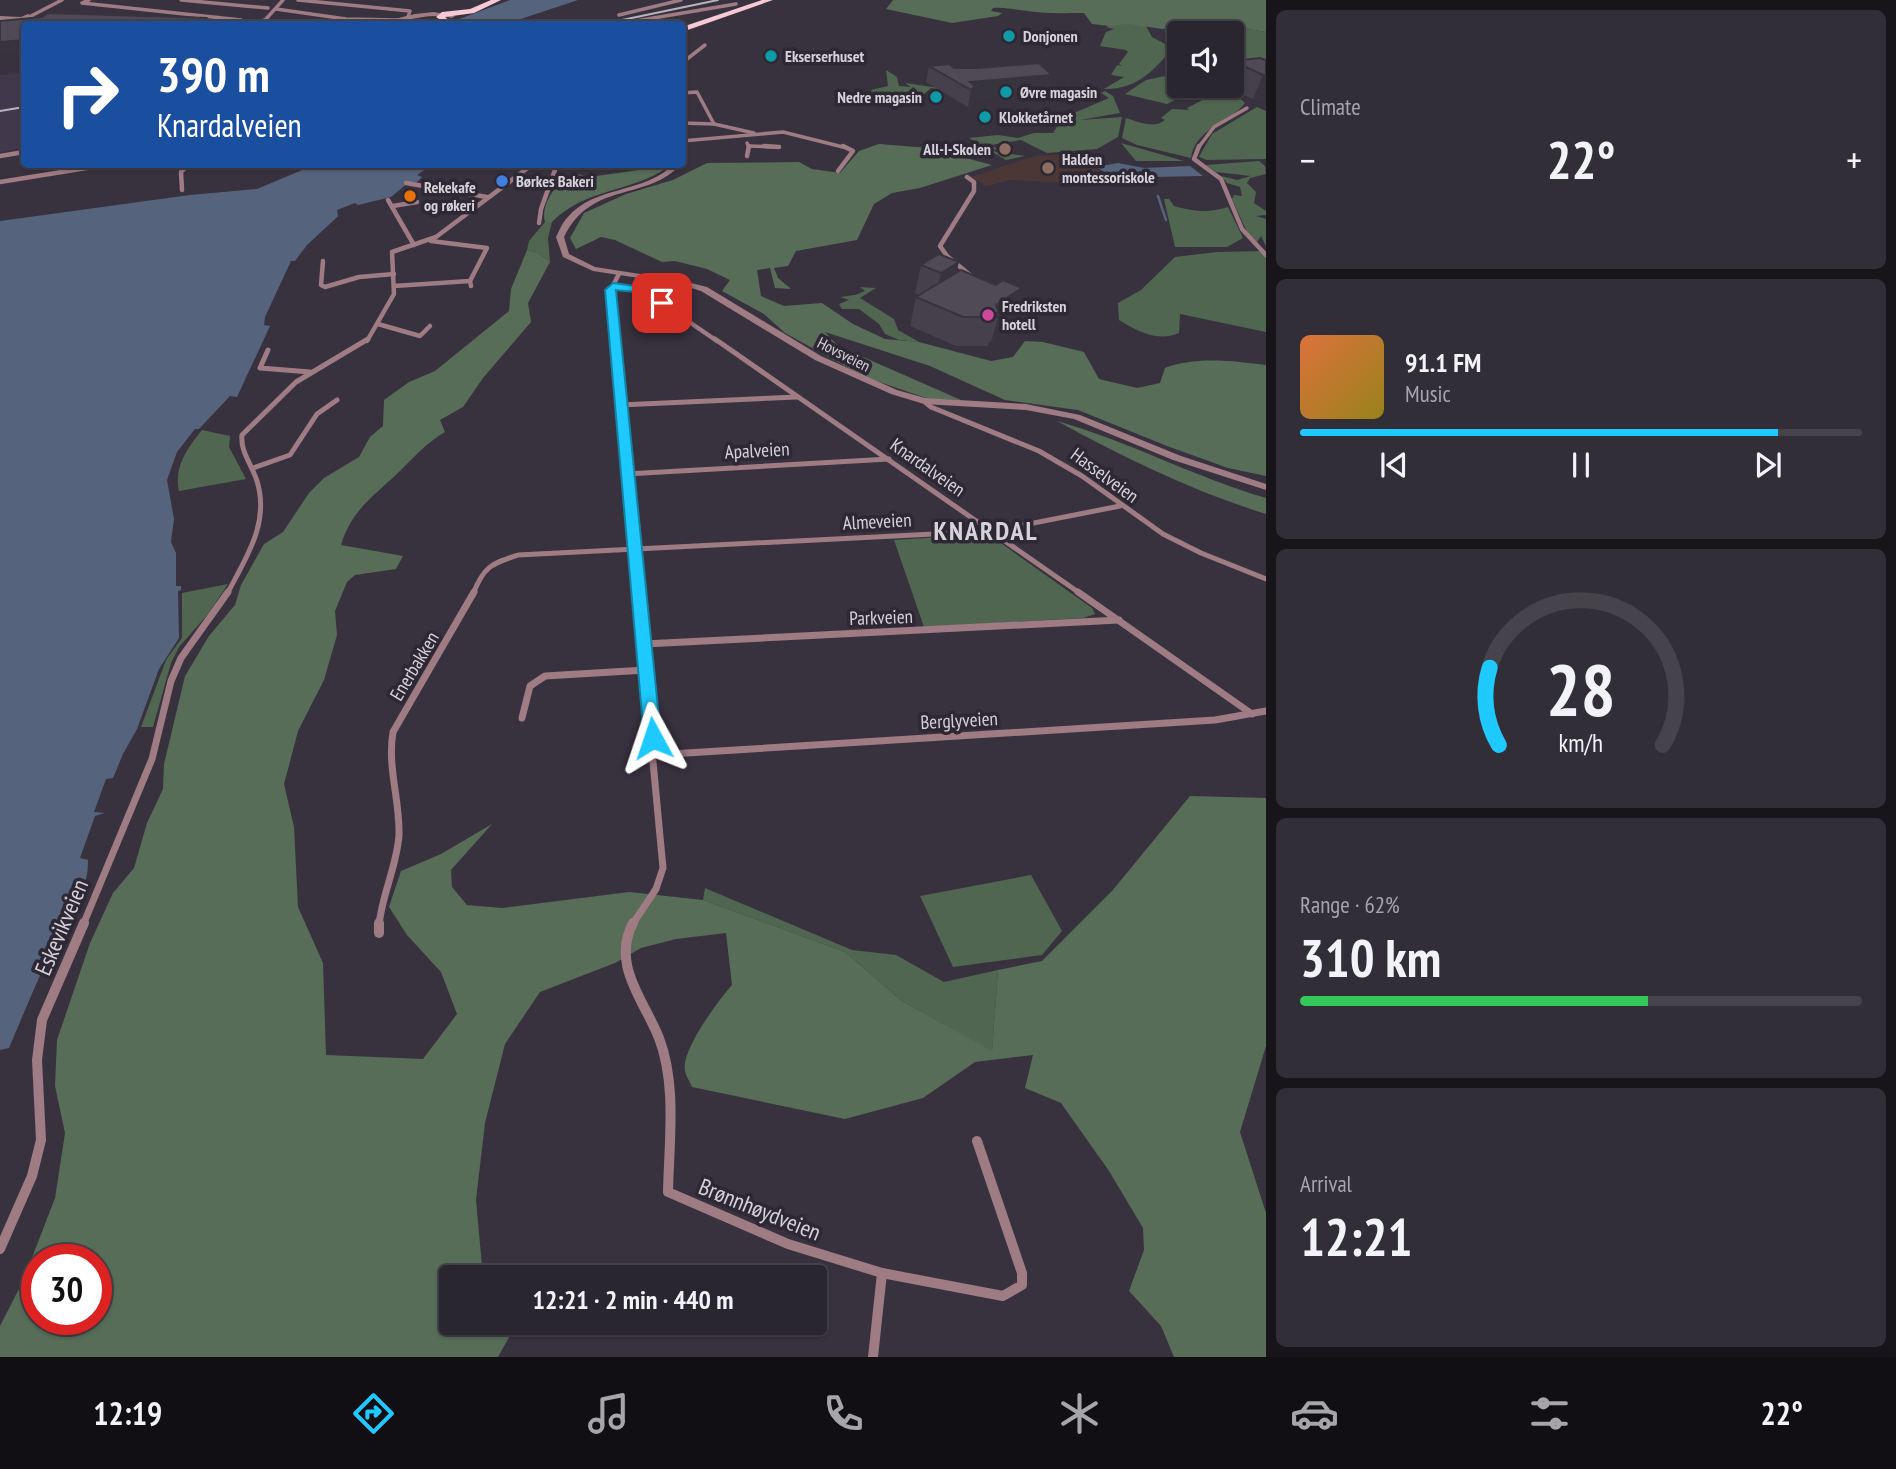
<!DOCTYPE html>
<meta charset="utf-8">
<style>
:root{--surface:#2a262f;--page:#322e37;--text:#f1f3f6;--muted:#a5a5aa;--line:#46434b;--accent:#1ec9fd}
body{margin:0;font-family:"PT Sans Narrow",sans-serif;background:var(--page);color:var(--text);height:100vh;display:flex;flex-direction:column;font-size:26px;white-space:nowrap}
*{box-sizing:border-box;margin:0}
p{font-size:23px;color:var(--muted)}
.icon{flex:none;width:38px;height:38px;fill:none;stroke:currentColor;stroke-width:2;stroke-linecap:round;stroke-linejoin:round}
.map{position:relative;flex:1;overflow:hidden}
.sheet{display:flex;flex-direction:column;gap:10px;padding:10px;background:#17151a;width:630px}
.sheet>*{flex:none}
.hud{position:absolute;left:21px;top:21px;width:665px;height:147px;border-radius:7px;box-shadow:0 2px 5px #0004,0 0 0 2px var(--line);background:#1a4fa0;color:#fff;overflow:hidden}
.controls{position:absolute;left:1167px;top:21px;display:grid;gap:14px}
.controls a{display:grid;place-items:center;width:77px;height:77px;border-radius:7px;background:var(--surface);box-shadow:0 2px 5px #0004,0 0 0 2px var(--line);font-size:35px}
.speed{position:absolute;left:21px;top:1244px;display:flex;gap:14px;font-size:35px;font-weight:700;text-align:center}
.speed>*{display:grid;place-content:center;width:91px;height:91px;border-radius:50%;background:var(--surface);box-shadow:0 2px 5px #0004,0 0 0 2px var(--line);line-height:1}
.speed .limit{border:10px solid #d22;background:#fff;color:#111}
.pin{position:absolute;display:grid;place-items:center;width:60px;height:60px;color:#fff;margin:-30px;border-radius:14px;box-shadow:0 4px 10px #0006}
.me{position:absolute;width:77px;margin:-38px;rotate:355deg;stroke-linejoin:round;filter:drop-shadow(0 0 5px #0008)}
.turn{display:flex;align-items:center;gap:24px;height:147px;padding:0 21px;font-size:32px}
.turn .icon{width:91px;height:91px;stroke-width:2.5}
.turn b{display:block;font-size:49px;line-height:60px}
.big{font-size:52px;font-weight:600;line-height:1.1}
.sheet .card{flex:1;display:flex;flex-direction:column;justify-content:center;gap:10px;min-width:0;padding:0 24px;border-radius:10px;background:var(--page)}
.sheet .dial{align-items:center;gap:0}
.dial svg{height:182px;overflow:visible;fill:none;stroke:var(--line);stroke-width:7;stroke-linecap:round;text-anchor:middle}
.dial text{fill:var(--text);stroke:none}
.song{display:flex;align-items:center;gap:21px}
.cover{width:84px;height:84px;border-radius:10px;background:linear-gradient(135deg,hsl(20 70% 55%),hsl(50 70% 35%))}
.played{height:7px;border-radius:4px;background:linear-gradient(90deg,var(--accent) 85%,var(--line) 85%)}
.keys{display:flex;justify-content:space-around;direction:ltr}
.heat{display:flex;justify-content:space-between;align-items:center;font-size:38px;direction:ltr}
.charge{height:10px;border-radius:5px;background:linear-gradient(90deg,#34c759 62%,var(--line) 0)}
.trip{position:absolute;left:439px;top:1265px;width:388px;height:70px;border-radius:7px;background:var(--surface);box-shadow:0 2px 5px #0004,0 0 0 2px var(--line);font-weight:600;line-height:70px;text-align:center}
.tabs{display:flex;height:112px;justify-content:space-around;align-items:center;background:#110f13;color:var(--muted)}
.tabs .icon{width:49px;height:49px}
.tabs .selected{color:var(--accent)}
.tabs b{font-size:32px;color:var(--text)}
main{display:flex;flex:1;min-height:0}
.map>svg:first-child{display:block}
</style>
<main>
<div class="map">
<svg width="1266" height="1357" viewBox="0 0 1266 1357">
<rect width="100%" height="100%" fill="#38323f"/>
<polygon fill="#41384b" points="24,72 24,148 0,152 0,75"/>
<polygon fill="#4c3737" points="1059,155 1063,159 1088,160 1110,181 1067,183 1010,180 986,186 971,177 1035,156"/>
<g fill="#506651">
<path d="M1115,23L1145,24L1152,37L1169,46L1170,51C1152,73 1134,90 1104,89L1124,77L1111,75L1117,65L1122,66L1119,64L1128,52L1126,50L1100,46L1106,32L1114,29L1106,27Z"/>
<polygon points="1219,24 1266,32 1266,63 1232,64 1232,33 1208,33 1193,28"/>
<polygon points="886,70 897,77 899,86 911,87 905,83 953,90 932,90 939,89 931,88 923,95 911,93 915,88 913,87 908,94 875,95 871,90 888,86"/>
<polygon points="1170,75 1179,75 1180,86 1195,86 1198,89 1181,88 1191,92 1167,104 1125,94 1146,80"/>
<polygon points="1105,91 1113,96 1120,113 1080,120 1122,117 1118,137 1097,149 1060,152 1047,153 1021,140 991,145 997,149 993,150 996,152 1025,156 1006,160 969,138 998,135 1018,138 1034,133 1053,133 1062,119 1071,118 1071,117 1066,116 1067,116 1109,98 1101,93"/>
<path d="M1214,94L1237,96L1245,103C1229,124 1195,128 1191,158L1137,145L1122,138L1126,118C1139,122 1154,129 1165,120L1161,118L1172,109L1189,110L1187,108Z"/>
<polygon points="1257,107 1266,111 1266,159 1207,160 1199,157 1212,134"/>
<polygon points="1121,143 1184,161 1136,161"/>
<polygon points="1259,161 1265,166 1266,174 1250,178 1247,183 1256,192 1254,203 1266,211 1266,215 1256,216 1266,219 1266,246 1261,236 1257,242 1247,232 1232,199 1234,195 1242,196 1240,187 1227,183 1221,176 1237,180 1251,176 1216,172 1206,165"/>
<path d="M1164,199H1169L1174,206C1196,212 1209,213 1228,207L1243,238L1227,247H1175Z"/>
<polygon points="545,222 552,222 548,238 550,262 538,253 527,250 529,241"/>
<path d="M1266,251V332L1180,314L1179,333C1157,342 1139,332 1119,320L1118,303L1141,290L1175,257L1217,252Z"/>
<polygon points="860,287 876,288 860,298 894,319 898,330 919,342 899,340 885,334 879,324 859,309 842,309 839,304 849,300 840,297 855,295 865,291"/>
<path d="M202,430L230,436L229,447L246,479L179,491C174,466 187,449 202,430Z"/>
<polygon points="988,534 1092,608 1095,614 1083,618 924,627 894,540"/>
<polygon points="228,584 208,614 179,647 171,663 153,727 141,727 166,660 182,638 182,593"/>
<polygon points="1031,875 1062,931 1042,955 953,967 920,896"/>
<polygon points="705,888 852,950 896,955 944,982 998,970 992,1052 902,1001 845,952 703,900"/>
</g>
<g fill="#576d57" fill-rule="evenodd">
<path d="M893,0H1266V32L1219,24L1162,29L1129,24L1109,26L1092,24L1084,13C1065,13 1046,14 1027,11C1015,10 1006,7 993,8L991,11L1002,13L998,16L952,23L886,9Z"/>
<path d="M879,144L928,148L992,165L920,188L892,193L874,204L857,240L796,251L788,266L774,268L778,278L791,289L775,288L770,268L757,270L761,296L784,306L822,303L853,324L885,339L919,342L991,361L1013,357L1025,341L1043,342L1084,352L1099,379L1137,388L1160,383L1165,368C1195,356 1234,361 1266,365V476L1228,468L1167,446L1078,410L1005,400L930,366L825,332L838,346L961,400L929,399L865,377L785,333L764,314L722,291L730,280L707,269L675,261L662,262L615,240L601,237L576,249L570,238L584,213L626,194L673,180L707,163L799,162L812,169L840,173L859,151Z"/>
<path d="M653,168H666C633,192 585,188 552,222H545C540,203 558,181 574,173L589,177Z"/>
<path d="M527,250L538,253L550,262L528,303L531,322L483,378L463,407L440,420L445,432C428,442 417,454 403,468C377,494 352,508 341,545L403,556L396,569L355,575L347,582L335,611L337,635L324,680L298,731L284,784L294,827L298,907L323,963L326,1055L423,1059L457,1014L441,972L407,935L389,907L401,871L441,854L492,824L451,870L452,887L467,905L502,908L629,892L703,900L845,952L902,1001L992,1051L998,970L1042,961L1112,891L1190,796L1266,798V1046L1240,1132L1266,1213V1357H1174L1161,1326L1129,1291L1144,1250L1143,1228L1109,1171L1061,1103L1025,1088L1033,1055L975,1062L923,1098L845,1119L692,1087C690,1082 686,1076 685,1071C681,1050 718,1001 732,985L726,933L676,939L641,948L615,963L540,992L505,1044L485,1123L476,1200L483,1277L452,1278V1323H517L498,1357H0V1326L23,1281L55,1198L65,1133L55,1086L57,1040L90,943L113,893L134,868L147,823L163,789L164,764L185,676L209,636L235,605L241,585L264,544L283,532L309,493L324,478L359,457L370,437L383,426L384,400L409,382L435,371L509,311L511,289ZM37,1260H96V1320H37Z"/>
<path d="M1057,421C1128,441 1194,477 1266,498V514C1192,491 1125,458 1057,421Z"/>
</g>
<g fill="#55637c">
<polygon points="510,0 578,0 506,24 446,24"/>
<polygon points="1118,163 1144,168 1190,166 1203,176 1154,177 1139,171 1140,175 1137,176 1111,176 1096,167"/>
<path d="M314,165H438L430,166L417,175L422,177L416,183L409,182L391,197L358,205L355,203L337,210L338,216L334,220L307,245L295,261H291L265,317L264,325L270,326L237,397L230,396L199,429H195L177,452L167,480L174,519L171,542L176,553V586H181V590L178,591L179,638L159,669L137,729L123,754L113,778L106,779L94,812L105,813L95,816L80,858L88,860C89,894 65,920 52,949C37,981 23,1015 9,1048L0,1050V221L190,195L257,189Z"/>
</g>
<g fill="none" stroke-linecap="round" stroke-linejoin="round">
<polyline stroke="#55637c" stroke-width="2.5" points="1158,196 1166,220"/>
<g stroke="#9f7b84" stroke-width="3.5">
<polyline points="89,0 82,3 241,20"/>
<polyline points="181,0 268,8"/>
<polyline points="298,0 410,11 408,17"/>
<polyline points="276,9 346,19 397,20"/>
<polyline points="619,15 681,0"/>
<polyline points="31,16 62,0"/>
<polyline points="256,24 266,19 283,0"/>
<polyline points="618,24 736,4"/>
<polyline points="682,63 705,45"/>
<polyline points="682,93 697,92 714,124"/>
<polyline points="682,123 714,124 754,133"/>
<polyline points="682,141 783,132 847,148"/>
<polyline points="747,143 749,148"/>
<polyline points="749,146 779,147"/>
<polyline points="1198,148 1214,127 1247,108"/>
</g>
<g stroke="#9f7b84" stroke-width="4.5">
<polyline points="764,146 779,147"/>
<polyline points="1199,146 1194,159 1221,179 1242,229 1266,255"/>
<polyline points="0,156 24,152"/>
<polyline points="747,156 749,146"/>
<polyline points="155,164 184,168"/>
<polyline points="838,171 853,151 843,146"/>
<polyline points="967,177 974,182 974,191 940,246 947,256 976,280"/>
<polyline points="0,182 111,164"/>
<polyline points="406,183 487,197"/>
<polyline points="182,190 181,172 189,164"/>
<polyline points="388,200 414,245"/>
<polyline points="393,206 417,202"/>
<polyline points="539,223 541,209 555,170 550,164"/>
<polyline points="431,241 487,248 470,281 471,286"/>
<polyline points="323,261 321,285 325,287 359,277 394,274"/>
<polyline points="394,286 470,281"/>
<polyline points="613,286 638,289 650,295 717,341"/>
<polyline points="378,324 420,336 430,326"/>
<polyline points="367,341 394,294 392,252 436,237 533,164"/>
<polyline points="614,341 610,291 619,274"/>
</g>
<g stroke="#9f7b84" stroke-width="5">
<polyline points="614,339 638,594"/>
<polyline points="715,339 1081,594"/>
<polyline points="268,350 260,368 310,372"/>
<polyline points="924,401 931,407 1039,451 1082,476 1163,534 1201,553 1266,579"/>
<polyline points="620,405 797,397"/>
<polyline points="253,468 290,455 317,414 337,400"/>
<polyline points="626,474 889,459"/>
<path d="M227,594C246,558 270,523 257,481C252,465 240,451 242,435L296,382L368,339"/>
<path d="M473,594C484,566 491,564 518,555L993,531L1120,506"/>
</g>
<g stroke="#9f7b84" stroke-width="7">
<polyline points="1078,592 1252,714"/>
<polyline points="644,644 1119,620"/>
<polyline points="522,718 530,686 545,676 646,670"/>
<polyline points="654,755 1215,720 1266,711"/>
<polyline points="83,925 152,759 171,681 181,658 228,592"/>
<path d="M379,925C382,894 397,866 399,835C400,800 387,767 393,732L474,592"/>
<polyline points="632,925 656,889 663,868 637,592"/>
</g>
<g stroke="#9f7b84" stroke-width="10">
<path d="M633,923C611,965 644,1000 659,1038C677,1085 669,1142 668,1192L788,1244L882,1273L1003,1296L1022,1285V1273L977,1141"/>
<polyline points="379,933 379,923"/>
<polyline points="0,1249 32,1176 41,1140 37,1060 42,1020 84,923"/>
<polyline points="873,1357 882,1273"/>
</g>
<g fill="#9f7b84" fill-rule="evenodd">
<path d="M434,12L455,16L452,18C424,11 400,26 374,24L415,14Z"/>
<polygon points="28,14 38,19 32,23 0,20 0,16 21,17"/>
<path d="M674,164H681C647,202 592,180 564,237L569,254L595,267L679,280L707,287L821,356L897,390L925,398L1026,404L1080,415L1181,456L1266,484V490L1173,460L1074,419L1026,410L924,404L891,394L815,360L701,291L678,284L593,271L563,257L556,237C559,231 562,223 567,218C594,185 645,194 674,164Z"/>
</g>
<g fill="#f6c9d5" fill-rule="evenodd">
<polygon points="491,0 501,0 474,13 445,17 454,24 447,24 436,17 442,12 470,9"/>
<polygon points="762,0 773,0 682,32 682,27"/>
</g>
<g stroke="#b8b4bd" stroke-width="2">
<polyline points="603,24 718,0"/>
<polyline points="0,111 24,107"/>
</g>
</g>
<g fill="#45404b">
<polygon points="1266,60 1266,97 1253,99 1224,86 1232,86 1233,61"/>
<polygon points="929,66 1052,75 1047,91 972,98 971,103 968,107 926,82"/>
<polygon points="921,265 996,285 1022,288 1014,317 995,329 991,342 989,342 988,346 956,346 910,326 916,297 919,295 915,293"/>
</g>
<g fill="#38343d">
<polygon points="206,18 208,24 200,24"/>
<polygon points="24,40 24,52 0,54 0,42"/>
<polygon points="1052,75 1047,91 972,98 971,103 968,107 971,90 970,82"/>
<polygon points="1263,75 1266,75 1266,97 1253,99"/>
<polygon points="959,262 952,291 934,301 941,273"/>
<polygon points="1022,288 1014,317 995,329 999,313 995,313 996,305"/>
</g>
<g fill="#504a57" stroke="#38343d" stroke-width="2">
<polygon points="48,13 206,18 200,24 24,24 24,40 0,42 0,21 42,17"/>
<polygon points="1260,58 1266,60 1266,75 1263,75 1233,61"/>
<polygon points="1039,63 1052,75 970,82 975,86 971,90 929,66 949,64 954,68 978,68"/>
<polygon points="939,254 959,262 941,273 921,265"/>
<polygon points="961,270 996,285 1003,280 1022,288 996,305 999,313 995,313 997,317 963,317 916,297"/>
</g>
<polygon fill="#1ec9fd" stroke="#1483a4" stroke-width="2" points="613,283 642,287 667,303 662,306 635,292 616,290 661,738 659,742 647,742 644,738 605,290"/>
<g fill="#0f9aa8" stroke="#2e2834" stroke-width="2.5">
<circle cx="1009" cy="36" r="7"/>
<circle cx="771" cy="56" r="7"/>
<circle cx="1006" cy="92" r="7"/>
<circle cx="936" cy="97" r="7"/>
<circle cx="985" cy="117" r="7"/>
</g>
<g fill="#8d6e63" stroke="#2e2834" stroke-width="2.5">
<circle cx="1005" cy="149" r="7"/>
<circle cx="1048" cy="168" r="7"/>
</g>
<circle fill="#3f7fe0" stroke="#2e2834" stroke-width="2.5" cx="502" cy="181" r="7"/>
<circle fill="#e8710a" stroke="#2e2834" stroke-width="2.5" cx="410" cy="196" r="7"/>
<circle fill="#d1479c" stroke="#2e2834" stroke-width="2.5" cx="988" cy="315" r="7"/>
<g text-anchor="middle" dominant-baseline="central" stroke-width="7" stroke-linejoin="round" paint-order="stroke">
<g font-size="16" font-weight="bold" fill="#d5d2da" stroke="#2e2834" text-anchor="start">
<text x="1023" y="36">Donjonen</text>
<text x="785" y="56">Ekserserhuset</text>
<text x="1020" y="92">Øvre magasin</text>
<text x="922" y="97" text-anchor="end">Nedre magasin</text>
<text x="999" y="117">Klokketårnet</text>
<text x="991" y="149" text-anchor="end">All-I-Skolen</text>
<text x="1062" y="159">Halden<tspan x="1062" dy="18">montessoriskole</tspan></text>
<text x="516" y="181">Børkes Bakeri</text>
<text x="424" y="187">Rekekafe<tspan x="424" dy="18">og røkeri</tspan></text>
<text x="1002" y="306">Fredriksten<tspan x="1002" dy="18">hotell</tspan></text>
</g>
<g font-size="16" fill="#d5d2da" stroke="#2e2834">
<text transform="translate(844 354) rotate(27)">Hovsveien</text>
</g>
<g font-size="19" fill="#d5d2da" stroke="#2e2834">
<text transform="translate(757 450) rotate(-3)">Apalveien</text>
<text transform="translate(928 467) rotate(35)">Knardalveien</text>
<text transform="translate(1105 475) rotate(36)">Hasselveien</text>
<text transform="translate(877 521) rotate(-3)">Almeveien</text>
<text transform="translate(881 617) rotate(-2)">Parkveien</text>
<text transform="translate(414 666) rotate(-59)">Enerbakken</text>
<text transform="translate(959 720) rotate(-3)">Berglyveien</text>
</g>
<g font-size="23" fill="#d5d2da" stroke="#2e2834">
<text transform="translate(61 927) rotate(-67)">Eskevikveien</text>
<text transform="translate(760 1209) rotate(22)">Brønnhøydveien</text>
</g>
<g font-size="26" font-weight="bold" letter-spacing="2" fill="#d5d2da" stroke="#2e2834">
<text x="986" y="530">KNARDAL</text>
</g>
</g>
</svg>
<div class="controls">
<a><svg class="icon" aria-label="sound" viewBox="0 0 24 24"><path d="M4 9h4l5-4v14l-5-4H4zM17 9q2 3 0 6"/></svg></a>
</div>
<div class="speed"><div class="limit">30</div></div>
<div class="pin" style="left:662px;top:303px;background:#d93025"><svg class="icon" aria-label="arrive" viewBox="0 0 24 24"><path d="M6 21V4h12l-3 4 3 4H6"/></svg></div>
<svg class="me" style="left:653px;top:738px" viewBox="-20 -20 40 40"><path d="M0-17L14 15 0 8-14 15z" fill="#1ec9fd" stroke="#fff" stroke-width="4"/></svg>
<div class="trip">12:21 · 2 min · 440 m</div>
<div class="hud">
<div class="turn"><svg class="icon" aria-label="right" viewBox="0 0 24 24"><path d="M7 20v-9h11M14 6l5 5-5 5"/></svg><div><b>390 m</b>Knardalveien</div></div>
</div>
</div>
<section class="sheet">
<div class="card"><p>Climate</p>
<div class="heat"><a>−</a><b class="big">22°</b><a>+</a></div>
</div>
<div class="card">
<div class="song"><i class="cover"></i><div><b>91.1 FM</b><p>Music</p></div></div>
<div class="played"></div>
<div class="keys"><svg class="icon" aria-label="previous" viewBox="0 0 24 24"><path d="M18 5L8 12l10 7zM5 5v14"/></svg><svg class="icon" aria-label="pause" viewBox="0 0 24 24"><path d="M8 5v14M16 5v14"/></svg><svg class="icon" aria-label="next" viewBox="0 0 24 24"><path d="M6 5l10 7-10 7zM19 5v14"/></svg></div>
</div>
<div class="card dial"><svg viewBox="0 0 100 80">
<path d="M14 69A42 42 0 1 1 86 69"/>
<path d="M14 69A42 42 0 0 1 10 35" stroke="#1ec9fd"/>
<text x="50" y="56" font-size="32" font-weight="700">28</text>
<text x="50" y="72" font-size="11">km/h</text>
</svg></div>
<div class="card"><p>Range · 62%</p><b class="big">310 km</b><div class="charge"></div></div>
<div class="card"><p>Arrival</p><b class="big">12:21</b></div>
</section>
</main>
<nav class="tabs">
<b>12:19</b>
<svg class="icon selected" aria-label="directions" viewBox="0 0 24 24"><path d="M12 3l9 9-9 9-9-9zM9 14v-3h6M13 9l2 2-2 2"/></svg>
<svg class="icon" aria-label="music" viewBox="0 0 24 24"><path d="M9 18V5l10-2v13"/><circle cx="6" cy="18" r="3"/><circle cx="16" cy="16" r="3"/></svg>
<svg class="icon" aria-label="phone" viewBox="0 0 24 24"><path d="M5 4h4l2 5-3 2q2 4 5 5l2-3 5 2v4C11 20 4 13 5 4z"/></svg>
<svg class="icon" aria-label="climate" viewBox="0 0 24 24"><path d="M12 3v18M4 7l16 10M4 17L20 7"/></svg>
<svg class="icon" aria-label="car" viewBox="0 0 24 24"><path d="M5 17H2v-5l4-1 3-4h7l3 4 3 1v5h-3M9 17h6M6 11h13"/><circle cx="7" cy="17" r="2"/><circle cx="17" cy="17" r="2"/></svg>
<svg class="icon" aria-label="filters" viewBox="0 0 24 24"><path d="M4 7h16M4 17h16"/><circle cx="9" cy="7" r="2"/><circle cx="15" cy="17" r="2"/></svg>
<b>22°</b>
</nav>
